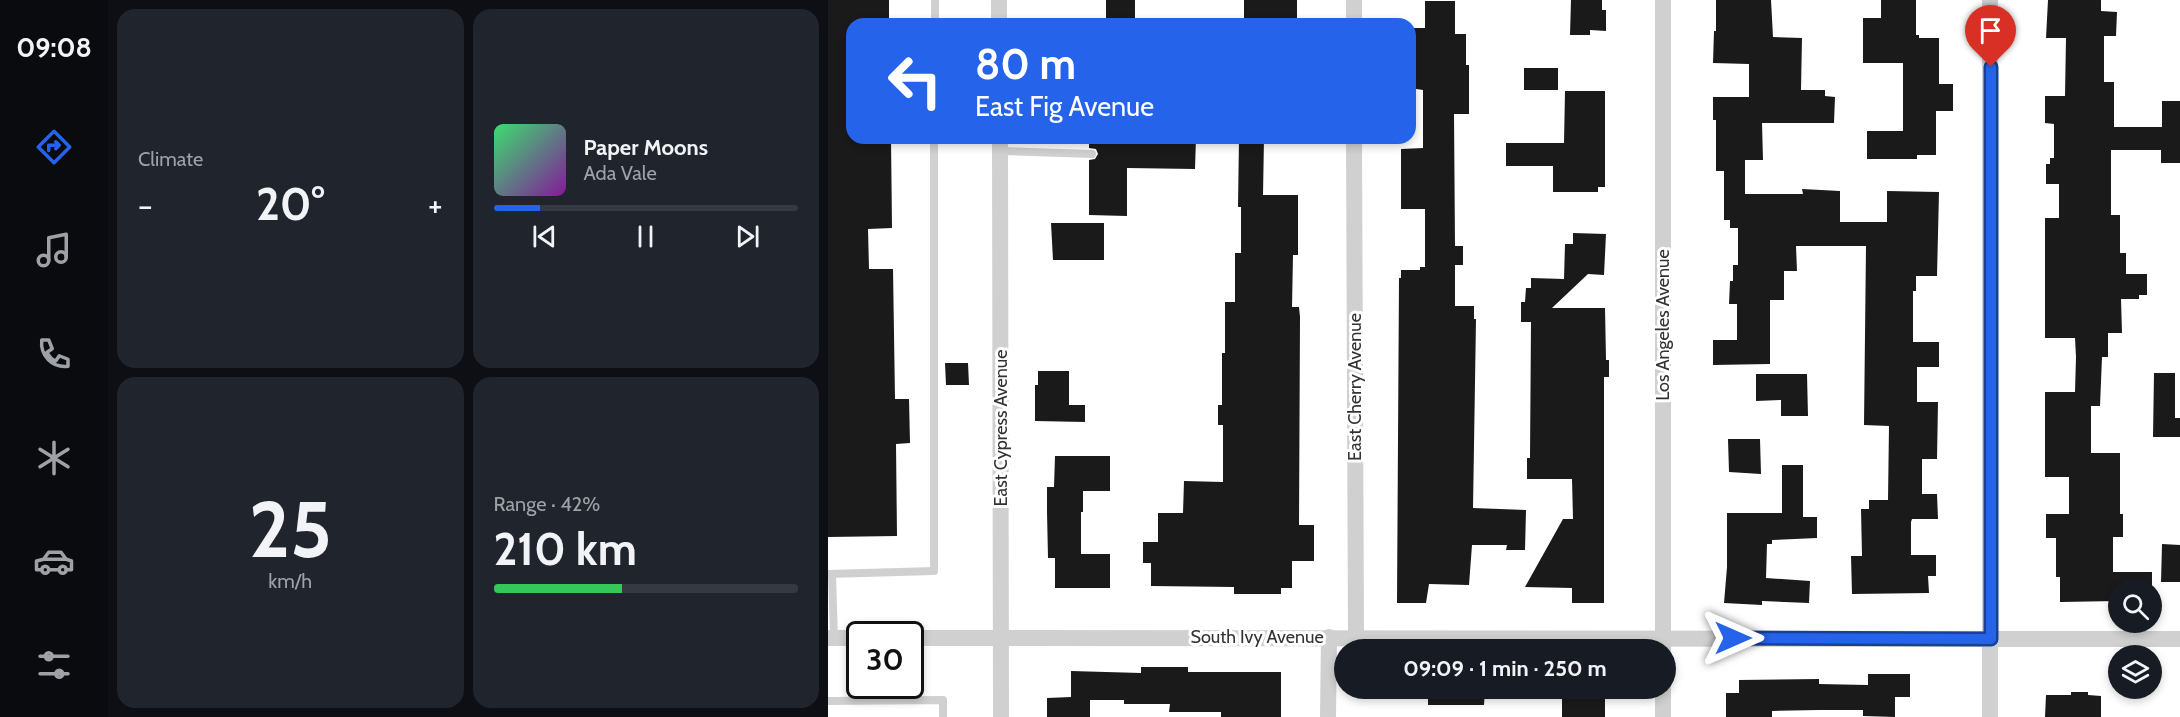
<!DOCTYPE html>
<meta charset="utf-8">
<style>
:root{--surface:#171b24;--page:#20242c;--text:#f1f3f6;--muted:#9ea1a6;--line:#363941;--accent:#2563eb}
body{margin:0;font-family:Cabin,sans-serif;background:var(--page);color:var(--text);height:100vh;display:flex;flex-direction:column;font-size:22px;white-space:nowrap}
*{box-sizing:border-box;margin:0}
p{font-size:20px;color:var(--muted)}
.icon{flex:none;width:33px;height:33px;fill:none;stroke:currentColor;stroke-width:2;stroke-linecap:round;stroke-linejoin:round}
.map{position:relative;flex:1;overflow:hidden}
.panel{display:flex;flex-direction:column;gap:9px;padding:9px;background:#0d0f14;width:720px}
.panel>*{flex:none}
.top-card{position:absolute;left:18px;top:18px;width:570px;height:126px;border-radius:18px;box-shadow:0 3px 9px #0003;background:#2563eb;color:#fff;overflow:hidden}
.fabs{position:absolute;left:1280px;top:579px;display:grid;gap:12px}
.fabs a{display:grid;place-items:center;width:54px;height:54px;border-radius:50%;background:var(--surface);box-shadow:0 3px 9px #0003;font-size:30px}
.speed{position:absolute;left:18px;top:621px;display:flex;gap:12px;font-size:30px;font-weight:700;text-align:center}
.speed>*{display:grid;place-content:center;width:78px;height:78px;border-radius:50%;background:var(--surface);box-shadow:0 3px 9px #0003;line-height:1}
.speed .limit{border:3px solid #111;border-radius:9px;background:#fff;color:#111}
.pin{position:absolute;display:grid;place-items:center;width:51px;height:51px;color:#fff;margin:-62px -26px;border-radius:50% 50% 50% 0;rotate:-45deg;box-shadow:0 0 6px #0007}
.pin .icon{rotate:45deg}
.me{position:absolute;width:66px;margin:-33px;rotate:90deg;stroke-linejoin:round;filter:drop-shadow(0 0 4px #0008)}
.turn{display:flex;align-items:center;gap:21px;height:126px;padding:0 30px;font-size:27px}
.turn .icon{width:78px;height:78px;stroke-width:2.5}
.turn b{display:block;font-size:42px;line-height:51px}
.big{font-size:45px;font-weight:800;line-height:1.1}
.panel .card{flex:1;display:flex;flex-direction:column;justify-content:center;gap:9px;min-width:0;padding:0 21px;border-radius:18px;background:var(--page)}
.panel .dial{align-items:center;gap:0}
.dial b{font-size:78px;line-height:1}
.song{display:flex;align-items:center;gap:18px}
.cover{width:72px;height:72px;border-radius:9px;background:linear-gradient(135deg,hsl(140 70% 55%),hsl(290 70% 35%))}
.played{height:6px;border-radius:3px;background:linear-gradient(90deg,var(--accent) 15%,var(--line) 15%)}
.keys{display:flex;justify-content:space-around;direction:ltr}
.heat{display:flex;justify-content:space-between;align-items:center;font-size:33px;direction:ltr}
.charge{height:9px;border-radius:4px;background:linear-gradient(90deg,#34c759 42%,var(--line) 0)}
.panel .tiles{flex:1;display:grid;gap:9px;grid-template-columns:repeat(2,1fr)}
.trip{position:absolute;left:506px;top:639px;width:342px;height:60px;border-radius:30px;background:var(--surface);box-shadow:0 3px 9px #0003;font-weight:800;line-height:60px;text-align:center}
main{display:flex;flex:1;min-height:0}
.menu{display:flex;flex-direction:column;width:108px;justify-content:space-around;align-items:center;background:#090b0e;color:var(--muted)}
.menu .icon{width:42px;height:42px}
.menu .on{color:var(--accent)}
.menu b{font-size:27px;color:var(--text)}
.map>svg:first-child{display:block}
</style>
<main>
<nav class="menu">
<b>09:08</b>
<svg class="icon on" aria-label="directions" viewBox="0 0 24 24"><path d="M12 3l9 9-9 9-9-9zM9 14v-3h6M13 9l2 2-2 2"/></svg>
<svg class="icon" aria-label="music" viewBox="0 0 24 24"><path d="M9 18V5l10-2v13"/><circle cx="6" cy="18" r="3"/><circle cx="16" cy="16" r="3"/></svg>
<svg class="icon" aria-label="phone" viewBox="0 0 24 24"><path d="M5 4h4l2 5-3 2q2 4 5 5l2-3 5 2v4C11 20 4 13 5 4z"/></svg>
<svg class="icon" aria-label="climate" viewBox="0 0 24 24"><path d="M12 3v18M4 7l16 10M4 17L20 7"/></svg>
<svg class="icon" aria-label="car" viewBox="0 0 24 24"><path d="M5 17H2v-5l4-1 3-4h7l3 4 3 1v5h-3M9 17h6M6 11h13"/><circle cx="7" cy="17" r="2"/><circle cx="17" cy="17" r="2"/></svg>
<svg class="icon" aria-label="filters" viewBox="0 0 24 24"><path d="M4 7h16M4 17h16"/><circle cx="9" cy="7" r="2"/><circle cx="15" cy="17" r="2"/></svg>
</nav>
<section class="panel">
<div class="tiles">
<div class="card"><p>Climate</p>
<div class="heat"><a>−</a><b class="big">20°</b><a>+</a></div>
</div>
<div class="card">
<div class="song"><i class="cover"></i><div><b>Paper Moons</b><p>Ada Vale</p></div></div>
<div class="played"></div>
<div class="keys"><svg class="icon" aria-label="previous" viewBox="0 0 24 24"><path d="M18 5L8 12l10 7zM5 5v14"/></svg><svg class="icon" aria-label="pause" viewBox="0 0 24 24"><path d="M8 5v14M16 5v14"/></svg><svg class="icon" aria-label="next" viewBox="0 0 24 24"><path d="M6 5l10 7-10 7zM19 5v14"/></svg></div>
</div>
<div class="card dial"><b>25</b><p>km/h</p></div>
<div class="card"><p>Range · 42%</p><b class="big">210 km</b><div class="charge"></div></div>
</div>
</section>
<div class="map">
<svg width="1352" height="717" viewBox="0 0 1352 717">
<rect width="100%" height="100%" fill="#fff"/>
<g fill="#1a1a1a">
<polygon points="0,0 61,0 61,24 24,24 24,138 63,138 64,228 40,229 41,269 65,269 67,399 81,399 82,443 68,444 69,536 0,537"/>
<rect x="278" y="0" width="29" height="24"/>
<polygon points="416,0 469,0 469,18 449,18 449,24 416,24"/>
<polygon points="743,0 774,0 774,10 778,10 778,31 762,30 762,35 742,35"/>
<polygon points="888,0 943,0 945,37 974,38 973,90 997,90 997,96 1007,97 1006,123 934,123 935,160 917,160 917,194 975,194 974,189 1012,191 1012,222 1059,222 1059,191 1111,192 1109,276 1088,276 1088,291 1085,291 1085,342 1111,342 1111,367 1089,367 1089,402 1110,402 1109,459 1094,459 1094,494 1109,494 1110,519 1084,519 1083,522 1083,555 1108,555 1108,576 1100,576 1101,593 1024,594 1023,556 1034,556 1033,509 1041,509 1041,500 1060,500 1061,426 1036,425 1038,246 968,246 969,271 956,271 956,300 942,300 942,364 885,365 885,340 909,340 909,304 901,304 902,281 905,281 905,265 910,265 910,228 902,228 902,220 896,220 896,171 888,171 888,120 885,120 885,97 921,97 921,64 885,63 886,31 888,31"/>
<polygon points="1053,0 1088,0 1088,35 1091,35 1091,38 1111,38 1111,84 1125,84 1125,111 1108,111 1108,155 1089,155 1089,159 1039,159 1039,131 1075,131 1075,63 1035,63 1035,18 1053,18"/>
<polygon points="1220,0 1273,0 1273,11 1289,12 1288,36 1276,36 1276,82 1286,82 1286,127 1334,127 1334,101 1352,101 1352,163 1333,163 1333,150 1283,150 1283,215 1292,215 1292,253 1298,253 1298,274 1319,274 1319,295 1311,295 1311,299 1293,299 1294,333 1280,333 1280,357 1274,357 1272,406 1263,406 1263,453 1292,453 1292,514 1295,514 1295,537 1285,537 1285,572 1324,572 1324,598 1323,590 1290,590 1290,601 1232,602 1232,577 1228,577 1228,538 1218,538 1218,514 1241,514 1241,477 1217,477 1217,392 1247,392 1248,357 1247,338 1217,338 1217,218 1231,218 1231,184 1218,184 1218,164 1222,164 1222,158 1226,158 1226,124 1217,123 1217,96 1237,96 1238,38 1218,38"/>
<polygon points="597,1 627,1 627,34 638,34 638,65 641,65 641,114 626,114 627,246 635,246 635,265 627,265 627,306 646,306 646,319 648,319 645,508 698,510 697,550 678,550 679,545 644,545 641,585 601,584 598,603 569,603 571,278 573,278 573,270 592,270 592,267 597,267 597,209 573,209 573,149 595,148 595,90 582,88 582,28 597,28"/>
<rect x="696" y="68" width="34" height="22"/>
<polygon points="737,91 777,91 777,187 770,187 770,192 725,192 725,166 678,166 678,143 736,143"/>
<polygon points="261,138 368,138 367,169 299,168 299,216 261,215 261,160 267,159 270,154 268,149 261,148"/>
<polygon points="411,138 436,138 435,195 470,195 470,255 465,255 464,307 471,307 472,317 471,525 486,525 486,561 464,561 464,588 453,588 453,594 406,594 406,587 323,586 323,563 315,563 315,542 330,542 330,513 355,513 356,481 395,482 395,425 390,425 390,405 394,405 394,353 397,353 397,302 407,302 407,253 413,253 413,207 410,207"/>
<polygon points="223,223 276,223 276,260 225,260"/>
<polygon points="745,233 778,234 776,275 760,274 724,308 777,308 778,360 781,360 781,377 776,377 776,603 744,603 744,588 697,587 735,519 745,519 744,479 699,479 699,458 702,458 703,322 693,322 693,302 697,302 698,288 703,288 703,278 736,279 737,244 745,244"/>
<polygon points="117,363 140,363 141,385 118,385"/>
<polygon points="210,371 241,371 241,405 257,405 257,422 207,421 207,385 210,385"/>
<polygon points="1326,373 1347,373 1347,418 1352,418 1352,437 1325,437"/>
<polygon points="928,374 979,374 980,416 953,416 953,400 928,401"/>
<polygon points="900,439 932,439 933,474 901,472"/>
<polygon points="227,456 282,456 282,491 255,491 255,512 253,512 253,554 282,554 282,588 227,588 227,558 220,558 219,512 219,487 226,487"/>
<polygon points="954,465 975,465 975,517 989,517 989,538 944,540 944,544 939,544 938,578 982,581 981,603 934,601 934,605 896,603 899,567 899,513 954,513"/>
<polygon points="1334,544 1352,545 1352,582 1333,582"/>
<polygon points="313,667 360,667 360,672 453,672 453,717 393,717 393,712 341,712 342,704 296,704 296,700 262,700 262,717 219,717 219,698 243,697 243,671 313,673"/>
<polygon points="1040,674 1082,674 1082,697 1067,697 1067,717 1035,716 1035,710 991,710 944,711 944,717 898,717 898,693 911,693 911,680 991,679 991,684 1040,685"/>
<polygon points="600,688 657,688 656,705 600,705"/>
<rect x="734" y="688" width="43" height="29"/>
<polygon points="1243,692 1260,692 1260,695 1273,696 1273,717 1217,717 1218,695 1243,695"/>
</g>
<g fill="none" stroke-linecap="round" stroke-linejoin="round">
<g stroke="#d0d0d0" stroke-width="8">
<polyline points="107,24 107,0"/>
<polyline points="172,151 264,154"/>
<polyline points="0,574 106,571 106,138"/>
<polyline points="4,574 6,638"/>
<polyline points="0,701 115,700 115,717"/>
</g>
<g stroke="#d0d0d0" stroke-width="16">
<polyline points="171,0 171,24"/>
<polyline points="526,0 526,24"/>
<polyline points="1162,0 1162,717"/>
<polyline points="172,138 173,717"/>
<polyline points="526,138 528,637"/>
<polyline points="0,638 32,638"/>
<polyline points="82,638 1352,639"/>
<polyline points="835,649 835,0"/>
<polyline points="835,688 835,717"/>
<polyline points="500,717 501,637"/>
</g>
</g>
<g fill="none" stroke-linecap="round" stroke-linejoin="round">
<g stroke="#184099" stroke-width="15">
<polyline id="route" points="905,638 1163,639 1163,67"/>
</g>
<use href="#route" stroke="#2563eb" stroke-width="10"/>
</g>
<g text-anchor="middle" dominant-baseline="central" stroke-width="6" stroke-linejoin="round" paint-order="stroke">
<g font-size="18" fill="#333" stroke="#fff">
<text transform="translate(835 325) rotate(-90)">Los Angeles Avenue</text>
<text transform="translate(527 387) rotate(-90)">East Cherry Avenue</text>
<text transform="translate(173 428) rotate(-90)">East Cypress Avenue</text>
<text x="429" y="637">South Ivy Avenue</text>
</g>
</g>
</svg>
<div class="fabs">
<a><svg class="icon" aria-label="search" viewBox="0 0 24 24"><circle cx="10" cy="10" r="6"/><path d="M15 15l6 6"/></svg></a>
<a><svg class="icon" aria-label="layers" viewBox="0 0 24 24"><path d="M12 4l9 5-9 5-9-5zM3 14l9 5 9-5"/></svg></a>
</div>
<div class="speed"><div class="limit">30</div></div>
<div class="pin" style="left:1163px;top:67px;background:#d93025"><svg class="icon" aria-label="arrive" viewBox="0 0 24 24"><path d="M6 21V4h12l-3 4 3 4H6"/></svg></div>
<svg class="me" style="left:905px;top:638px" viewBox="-20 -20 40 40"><path d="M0-17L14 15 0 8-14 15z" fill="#2563eb" stroke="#fff" stroke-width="4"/></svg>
<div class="trip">09:09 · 1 min · 250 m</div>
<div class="top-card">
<div class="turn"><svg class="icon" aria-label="left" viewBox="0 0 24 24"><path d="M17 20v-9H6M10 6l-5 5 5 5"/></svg><div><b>80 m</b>East Fig Avenue</div></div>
</div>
</div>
</main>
